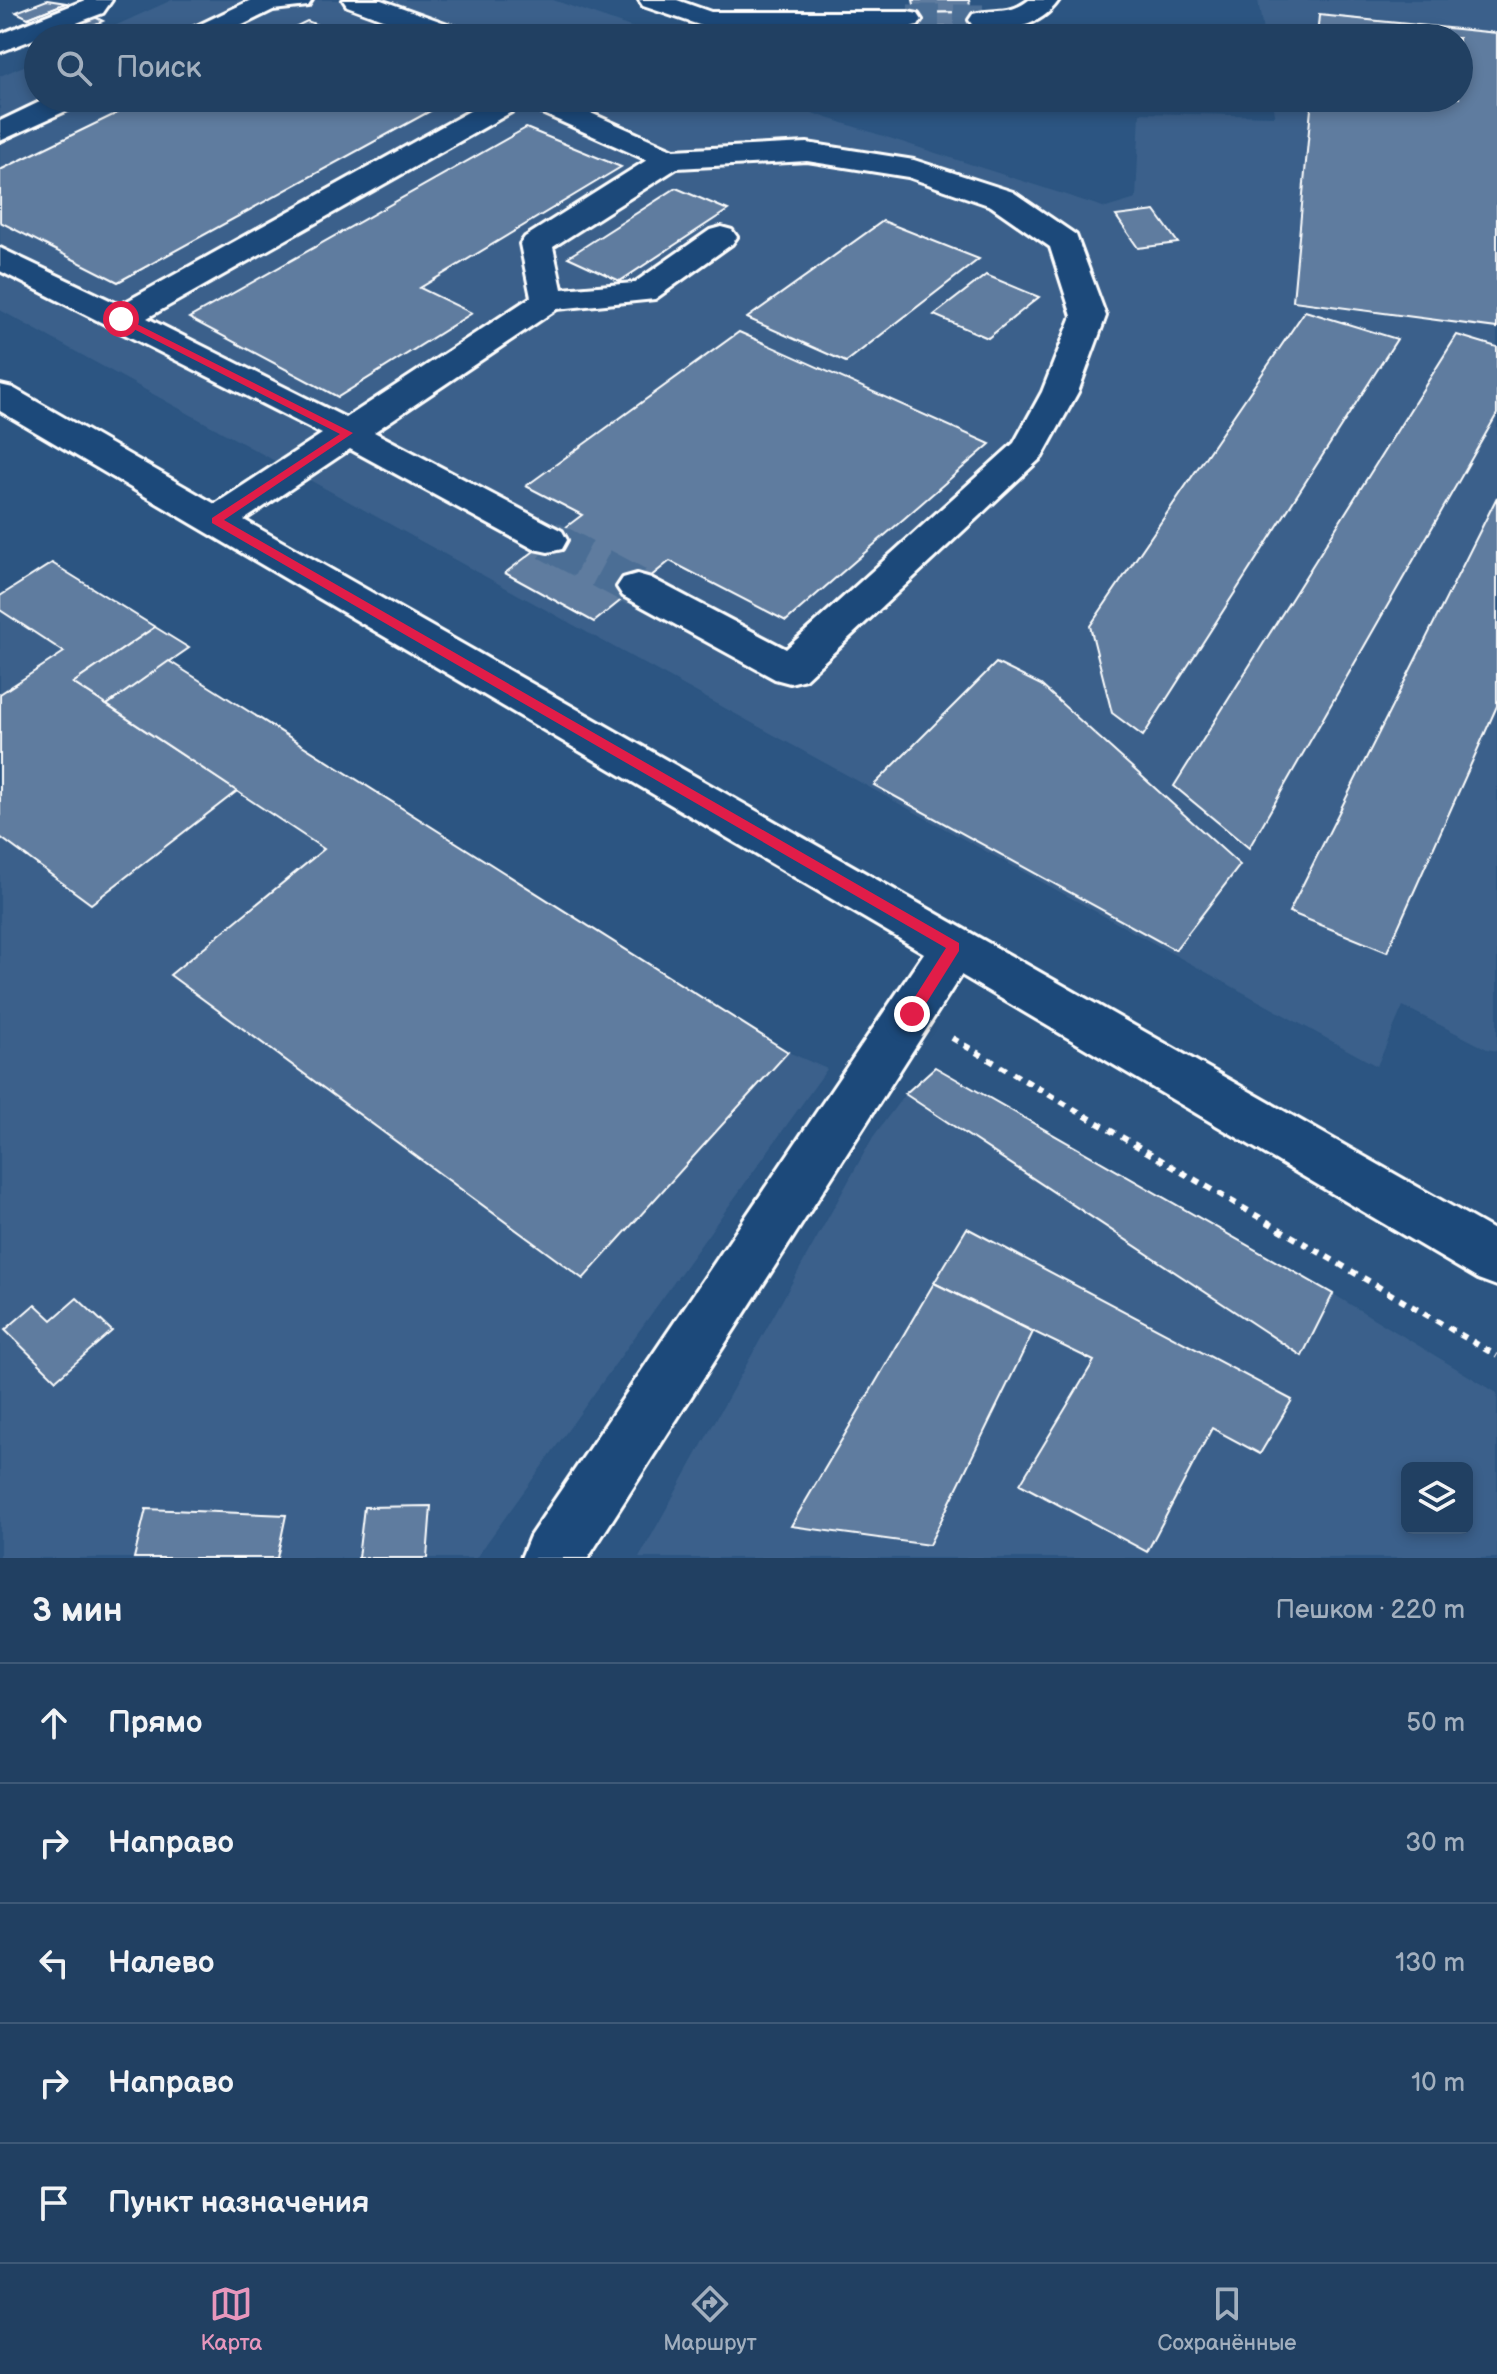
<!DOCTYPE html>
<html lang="ru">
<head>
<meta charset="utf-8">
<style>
  body { margin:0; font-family:"Balsamiq Sans",sans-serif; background:#294768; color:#f1f3f6 }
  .controls { position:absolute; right:24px; bottom:24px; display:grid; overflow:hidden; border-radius:12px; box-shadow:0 4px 12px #0003 }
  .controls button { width:72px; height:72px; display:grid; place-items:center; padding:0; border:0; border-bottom:2px solid #3e5977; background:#214062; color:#f1f3f6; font:40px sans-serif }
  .stop { position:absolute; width:24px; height:24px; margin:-18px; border:6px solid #e11d48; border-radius:50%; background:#fff }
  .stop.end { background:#e11d48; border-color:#fff; box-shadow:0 2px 8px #0008 }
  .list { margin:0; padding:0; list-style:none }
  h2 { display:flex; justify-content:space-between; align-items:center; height:104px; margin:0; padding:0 32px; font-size:34px }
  h2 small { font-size:26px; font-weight:400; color:#a2afbe }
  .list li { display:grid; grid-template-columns:52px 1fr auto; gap:24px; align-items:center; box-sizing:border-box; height:120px; padding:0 32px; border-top:2px solid #3e5977 }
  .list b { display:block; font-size:30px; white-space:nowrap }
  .list em { font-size:26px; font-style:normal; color:#a2afbe }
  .icon { flex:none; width:44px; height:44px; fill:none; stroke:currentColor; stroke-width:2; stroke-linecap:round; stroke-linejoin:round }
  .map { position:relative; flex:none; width:1497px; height:1558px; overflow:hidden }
  .search { position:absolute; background:#214062; box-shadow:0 4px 12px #0003; left:24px; right:24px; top:24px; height:88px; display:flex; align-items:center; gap:20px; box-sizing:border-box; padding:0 28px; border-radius:44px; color:#a2afbe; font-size:30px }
  .sheet { height:704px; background:#214062 }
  nav { display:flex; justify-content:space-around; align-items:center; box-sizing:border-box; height:112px; border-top:2px solid #3e5977; background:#214062; font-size:22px; color:#a2afbe }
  nav a { display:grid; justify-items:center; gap:4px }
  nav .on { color:#e797bd }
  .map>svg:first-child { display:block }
  .built { fill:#3b618b; fill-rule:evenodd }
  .building { fill:#5e7c9f; stroke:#fff; stroke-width:2 }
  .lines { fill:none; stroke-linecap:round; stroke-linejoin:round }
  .minor-tunnel-far1 { stroke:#4c6e95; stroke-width:31; stroke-dasharray:31 15; stroke-linecap:butt }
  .minor-tunnel { stroke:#4c6e95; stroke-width:40; stroke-dasharray:40 20; stroke-linecap:butt }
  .minor-casing { stroke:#fff; stroke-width:6 }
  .path { stroke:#fff; stroke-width:6; stroke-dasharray:7 7; stroke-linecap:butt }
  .minor { fill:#1f4a7a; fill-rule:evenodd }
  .route { fill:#e11d48 }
</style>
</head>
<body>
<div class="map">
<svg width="1497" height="1558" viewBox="0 0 1497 1558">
  <rect width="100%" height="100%" fill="#2c5582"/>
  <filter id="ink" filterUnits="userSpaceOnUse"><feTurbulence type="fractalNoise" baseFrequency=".0125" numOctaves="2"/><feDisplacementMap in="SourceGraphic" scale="16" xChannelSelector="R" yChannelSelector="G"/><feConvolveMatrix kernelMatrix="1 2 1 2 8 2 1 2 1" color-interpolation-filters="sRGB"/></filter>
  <g filter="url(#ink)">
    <!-- built -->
    <g class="built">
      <polygon points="172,0 553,0 662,38 88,38"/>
      <polygon points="1258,0 1497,0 1497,1051 1487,1049 1403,1006 1377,1066 0,310 0,76 38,60 38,98 784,98 778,102 1106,208 1136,199 1140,113 1275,116 1273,98 1459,98 1459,38 1264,38"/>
      <polygon points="52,563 189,648 170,662 788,1052 827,1069 476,1558 0,1558 0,596"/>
      <path d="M935,1067L1333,1294L1497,1393V1558H639L873,1137L905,1094ZM1407,1468H1467V1528H1407Z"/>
    </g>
    <!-- building -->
    <g class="building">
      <polygon points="47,0 66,3 28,18 16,12"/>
      <polygon points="913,0 969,0 971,12 916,13"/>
      <polygon points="66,3 103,21 64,37 28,18"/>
      <polygon points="981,12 984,27 909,28 906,13"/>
      <polygon points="1319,15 1497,33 1497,328 1293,301 1312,98 1459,98 1459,38 1317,38"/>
      <polygon points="307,21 350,38 272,38"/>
      <polygon points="148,98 454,98 118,282 0,222 0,170"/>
      <polygon points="526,128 621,167 420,288 472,313 338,397 189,318"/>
      <polygon points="676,188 728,210 620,281 568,257"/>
      <polygon points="1155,211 1178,243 1138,248 1116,216"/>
      <polygon points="883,221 979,259 846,362 747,318"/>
      <polygon points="986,275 1039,297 988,338 934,315"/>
      <polygon points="1305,311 1397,339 1143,736 1112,713 1090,626"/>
      <polygon points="739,332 990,444 786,621 670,561 594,622 505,573 582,515 526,486"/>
      <polygon points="1457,335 1497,347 1497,414 1249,848 1174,786"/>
      <polygon points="1497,497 1497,706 1387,952 1289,912"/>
      <polygon points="52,563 155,627 73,683 237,791 91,904 0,837 0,694 64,652 0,610 0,596"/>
      <polygon points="155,627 189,648 107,705 73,683"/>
      <polygon points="169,661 788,1052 583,1279 170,975 324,849 107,705"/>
      <polygon points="996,663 1041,685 1240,865 1175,950 874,785"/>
      <polygon points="935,1067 1333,1294 1302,1356 905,1094"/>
      <polygon points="967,1228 1292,1400 1260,1454 1212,1428 1147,1552 1020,1484 1094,1361 934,1283"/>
      <polygon points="934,1283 1033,1332 929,1545 791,1526"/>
      <polygon points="77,1298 112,1331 56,1380 5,1330 35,1304 52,1320"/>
      <polygon points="431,1506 427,1558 358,1558 364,1507"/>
      <polygon points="146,1509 286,1515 277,1558 134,1558"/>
    </g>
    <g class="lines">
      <!-- minor-tunnel-far1 -->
      <polyline class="minor-tunnel-far1" points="908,20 983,20"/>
      <!-- minor-tunnel -->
      <polyline class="minor-tunnel" points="548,540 637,587"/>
      <!-- minor casing -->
      <g class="minor-casing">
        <g id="minor">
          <polygon points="85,0 112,0 103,13 0,52 0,34"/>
          <polygon points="251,0 312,0 308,6 273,10 216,38 180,38 184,32"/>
          <polygon points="343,0 381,0 470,32 474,38 434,38 347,6"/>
          <polygon points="639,0 677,0 711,12 908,12 918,14 922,20 918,26 908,28 708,28 643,6"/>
          <path d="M1029,0H1059C1040,28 1005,34 973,26L969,20L973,14C997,8 1008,16 1029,0Z"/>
          <polygon points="48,98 85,98 81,104 0,141 0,121"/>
          <path d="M493,98H557L674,150L807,143L914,160L1013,192L1076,235L1106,316L1078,392L1042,457L805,679L790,683L775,679L623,596L617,587L623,578L637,574L651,578L786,649L1014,443L1042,392L1072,316L1050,247L991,206L908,177L807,161L677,168L553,247L562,289L634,283L710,230L721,227L732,230L737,237L732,244L655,299L557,309L374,432L562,531L567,540L562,549L548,552L534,549L350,449L244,520L1497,1232V1286L1478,1279L961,975L588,1558H521L530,1536L924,953L0,411V385L13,388L215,504L322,434L0,271V248L120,305ZM524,105L647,160L525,237L520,244L531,297L346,418L147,318Z"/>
        </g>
      </g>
      <!-- path -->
      <polyline class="path" points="952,1038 1497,1356"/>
      <!-- minor -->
      <use href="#minor" class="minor"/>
    </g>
  </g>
  <!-- route -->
  <polygon class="route" points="121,316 353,433 224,520 959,943 959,951 917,1018 906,1018 904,1014 946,948 212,523 212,518 340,434 118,321 116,319"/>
</svg>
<div class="controls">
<button><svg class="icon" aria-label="layers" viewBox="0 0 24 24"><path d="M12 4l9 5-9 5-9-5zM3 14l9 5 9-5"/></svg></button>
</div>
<div class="stop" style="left:121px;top:319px"></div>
<div class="stop end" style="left:912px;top:1014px"></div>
<div class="search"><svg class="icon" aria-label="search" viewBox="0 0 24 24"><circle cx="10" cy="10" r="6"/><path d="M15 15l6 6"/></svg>Поиск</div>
</div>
<section class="sheet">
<h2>3 мин<small>Пешком · 220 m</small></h2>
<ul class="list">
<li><svg class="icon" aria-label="ahead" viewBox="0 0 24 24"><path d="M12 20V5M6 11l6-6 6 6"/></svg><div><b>Прямо</b></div><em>50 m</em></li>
<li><svg class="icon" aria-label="right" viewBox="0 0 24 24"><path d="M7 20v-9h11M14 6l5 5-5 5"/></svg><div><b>Направо</b></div><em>30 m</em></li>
<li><svg class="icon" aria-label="left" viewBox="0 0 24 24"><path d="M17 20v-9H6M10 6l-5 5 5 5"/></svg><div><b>Налево</b></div><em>130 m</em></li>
<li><svg class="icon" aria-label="right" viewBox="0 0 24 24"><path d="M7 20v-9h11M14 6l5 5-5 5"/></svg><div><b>Направо</b></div><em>10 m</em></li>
<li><svg class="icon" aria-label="arrive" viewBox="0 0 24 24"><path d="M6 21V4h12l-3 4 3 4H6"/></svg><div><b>Пункт назначения</b></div></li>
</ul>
</section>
<nav>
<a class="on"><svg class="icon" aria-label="map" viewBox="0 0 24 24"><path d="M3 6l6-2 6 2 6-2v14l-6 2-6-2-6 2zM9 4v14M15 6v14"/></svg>Карта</a>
<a><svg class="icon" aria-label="directions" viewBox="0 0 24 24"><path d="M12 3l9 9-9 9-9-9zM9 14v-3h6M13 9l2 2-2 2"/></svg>Маршрут</a>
<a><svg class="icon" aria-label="saved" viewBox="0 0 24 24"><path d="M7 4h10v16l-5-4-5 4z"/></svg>Сохранённые</a>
</nav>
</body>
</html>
